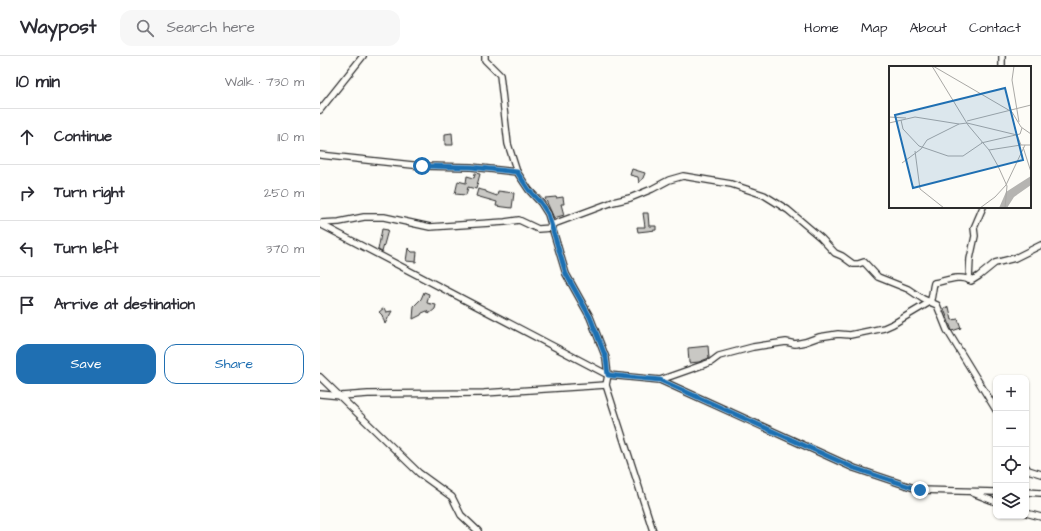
<!DOCTYPE html>
<html lang="en">
<head>
<meta charset="utf-8">
<style>
  body { margin:0; font-family:"Architects Daughter",sans-serif; background:#f7f7f7; color:#2b2b33 }
  .controls { position:absolute; right:12px; bottom:12px; display:grid; overflow:hidden; border-radius:8px; box-shadow:0 1px 3px #0004 }
  .controls button { width:36px; height:36px; display:grid; place-items:center; padding:0; border:0; border-bottom:1px solid #e1e1e2; background:#fff; color:#2b2b33; font:20px sans-serif }
  .stop { position:absolute; width:12px; height:12px; margin:-9px; border:3px solid #1f6fb2; border-radius:50%; background:#fff }
  .stop.end { background:#1f6fb2; border-color:#fff; box-shadow:0 1px 4px #0008 }
  .list { margin:0; padding:0; list-style:none }
  h2 { display:flex; justify-content:space-between; align-items:center; height:52px; margin:0; padding:0 16px; font-size:17px }
  h2 small { font-size:13px; font-weight:400; color:#7c7c81 }
  .list li { display:grid; grid-template-columns:26px 1fr auto; gap:12px; align-items:center; box-sizing:border-box; height:56px; padding:0 16px; border-top:1px solid #e1e1e2 }
  .list b { display:block; font-size:15px; white-space:nowrap }
  .list em { font-size:13px; font-style:normal; color:#7c7c81 }
  .actions { display:flex; gap:8px; padding:12px 16px }
  .actions a { flex:1; padding:9px 0; border:1px solid #1f6fb2; border-radius:12px; text-align:center; font-size:14px; color:#1f6fb2 }
  .actions .main { background:#1f6fb2; color:#fff }
  .icon { flex:none; width:22px; height:22px; fill:none; stroke:currentColor; stroke-width:2; stroke-linecap:round; stroke-linejoin:round }
  .map { position:relative; flex:none; width:721px; height:475px; overflow:hidden }
  header { display:flex; align-items:center; gap:24px; box-sizing:border-box; height:56px; padding:0 20px; background:#fff; border-bottom:1px solid #e1e1e2 }
  header strong { font-size:19px }
  nav { display:flex; gap:22px; margin-inline-start:auto; font-size:14px }
  .search { width:280px; height:36px; background:#f7f7f7; display:flex; align-items:center; gap:10px; box-sizing:border-box; padding:0 14px; border-radius:12px; color:#7c7c81; font-size:15px }
  main { display:flex }
  aside { flex:1; background:#fff }
  .map>svg:first-child { display:block }
  .building { fill:#c9c8c4; stroke:#2b2b2b }
  .lines { fill:none; stroke-linecap:round; stroke-linejoin:round }
  .minor-casing { stroke:#2b2b2b; stroke-width:8 }
  .minor { stroke:#fdfcf7; stroke-width:5.5 }
  .route { stroke:#1f6fb2; stroke-width:5 }
  .inset-road { fill:none; stroke:#a9a8a5; stroke-width:1 }
  .view { fill:#1f6fb2; fill-opacity:0.15; stroke:#1f6fb2; stroke-width:2 }
  .inset-edge { fill:none; stroke:#2b2b2b; stroke-width:2 }
</style>
</head>
<body>
<header>
<strong>Waypost</strong>
<div class="search"><svg class="icon" aria-label="search" viewBox="0 0 24 24"><circle cx="10" cy="10" r="6"/><path d="M15 15l6 6"/></svg>Search here</div>
<nav><a>Home</a><a>Map</a><a>About</a><a>Contact</a></nav>
</header>
<main>
<aside>
<h2>10 min<small>Walk · 730 m</small></h2>
<ul class="list">
<li><svg class="icon" aria-label="ahead" viewBox="0 0 24 24"><path d="M12 20V5M6 11l6-6 6 6"/></svg><div><b>Continue</b></div><em>110 m</em></li>
<li><svg class="icon" aria-label="right" viewBox="0 0 24 24"><path d="M7 20v-9h11M14 6l5 5-5 5"/></svg><div><b>Turn right</b></div><em>250 m</em></li>
<li><svg class="icon" aria-label="left" viewBox="0 0 24 24"><path d="M17 20v-9H6M10 6l-5 5 5 5"/></svg><div><b>Turn left</b></div><em>370 m</em></li>
<li><svg class="icon" aria-label="arrive" viewBox="0 0 24 24"><path d="M6 21V4h12l-3 4 3 4H6"/></svg><div><b>Arrive at destination</b></div></li>
</ul>
<div class="actions"><a class="main">Save</a><a>Share</a></div>
</aside>
<div class="map">
<svg width="721" height="475" viewBox="0 0 721 475">
  <rect width="100%" height="100%" fill="#fdfcf7"/>
  <filter id="ink" filterUnits="userSpaceOnUse"><feTurbulence type="fractalNoise" baseFrequency=".025" numOctaves="2"/><feDisplacementMap in="SourceGraphic" scale="8" xChannelSelector="R" yChannelSelector="G"/><feConvolveMatrix kernelMatrix="1 2 1 2 8 2 1 2 1" color-interpolation-filters="sRGB"/></filter>
  <g filter="url(#ink)">
    <!-- building -->
    <g class="building">
      <polygon points="132,77 133,89 125,89 125,78"/>
      <polygon points="312,113 325,117 323,122 319,127 318,121 310,119"/>
      <polygon points="155,117 160,118 156,133 148,131 146,139 135,138 138,125 146,127 147,120 154,122"/>
      <polygon points="158,133 166,135 166,136 177,140 178,135 194,137 192,152 176,150 177,146 156,140"/>
      <polygon points="236,141 236,142 243,141 244,148 241,148 244,159 234,162 225,142"/>
      <polygon points="323,157 328,157 329,170 336,170 336,174 318,176 317,171 325,171"/>
      <polygon points="62,173 68,174 62,196 58,194"/>
      <polygon points="88,192 92,196 97,196 96,206 86,205"/>
      <polygon points="104,236 109,238 107,247 116,249 115,253 109,258 107,255 102,257 101,259 93,263 94,250 101,243"/>
      <polygon points="629,251 632,264 638,263 641,272 632,275 631,272 624,253"/>
      <polygon points="64,252 66,256 72,255 65,268 62,259 59,256"/>
      <polygon points="388,290 389,302 379,306 369,307 368,292"/>
    </g>
    <g class="lines">
      <!-- minor casing -->
      <g class="minor-casing">
        <g id="minor">
          <polyline points="165,0 165,4 180,19 188,88 197,116 209,134 221,147 228,158 246,218 270,261 286,302 288,319 286,329 333,475"/>
          <polyline points="682,0 682,11"/>
          <polyline points="0,54 43,0"/>
          <polyline points="0,99 102,110 151,111 197,116"/>
          <polyline points="0,167 19,166 44,161 64,161 110,171 185,166 199,164 218,173 232,172"/>
          <polyline points="0,168 288,319 340,324 534,412 600,434 676,436"/>
          <polyline points="231,169 293,146 310,142 332,133 349,124 363,120 411,128 444,139 468,154 501,182 515,197 522,200 533,208 538,208 544,206 558,221 588,233 603,243 617,249 627,274 676,354"/>
          <polyline points="649,224 650,203 655,180 654,172 663,151"/>
          <polyline points="0,321 99,417 132,441 141,459 158,475"/>
          <path d="M340,324L391,306L399,300L433,291L466,286L475,288L485,286L499,281L518,278L530,279L564,272L573,268L610,246C613,239 612,234 614,227C625,225 641,218 651,225L659,220L675,207L695,202L721,189"/>
          <polyline points="0,338 21,340 48,338 164,337 286,329"/>
          <polyline points="706,411 708,414 721,418"/>
          <polyline points="706,436 721,437"/>
          <polyline points="653,437 676,446"/>
          <polyline points="706,457 721,461"/>
        </g>
      </g>
      <!-- minor -->
      <use href="#minor" class="minor"/>
    </g>
  </g>
  <g class="lines" filter="url(#ink)">
    <!-- route -->
    <polyline class="route" points="102,110 151,111 197,116 209,134 221,147 228,158 246,218 270,261 286,302 288,319 340,324 534,412 600,434"/>
  </g>
  <!-- overview -->
  <g transform="translate(569 10)">
    <rect width="142" height="142" fill="#fdfcf7"/>
    <path d="M142,110V119L125,131L118,142H110L117,126Z" fill="#b5b4b1"/>
    <path class="inset-road" d="M43,0L79,59L100,84L109,100L118,120L116,142M44,0L123,46L132,61L142,68M125,0L123,14L130,56M0,51L17,52M12,54L14,63L30,80L59,90H74L93,77M78,55L142,39M0,57L26,51L70,58L78,57L128,69L132,79H142M92,77L131,68L133,62M134,81L142,106M100,84L132,79M26,85L31,123L55,142M13,97L32,83L38,74L70,58M91,142L106,131L117,119L136,79"/>
    <path class="view" d="M116,22L134,94L24,122L6,49Z"/>
    <rect width="142" height="142" class="inset-edge"/>
  </g>
</svg>
<div class="controls">
<button>+</button>
<button>−</button>
<button><svg class="icon" aria-label="locate" viewBox="0 0 24 24"><circle cx="12" cy="12" r="6"/><path d="M12 2v4M12 18v4M2 12h4M18 12h4"/></svg></button>
<button><svg class="icon" aria-label="layers" viewBox="0 0 24 24"><path d="M12 4l9 5-9 5-9-5zM3 14l9 5 9-5"/></svg></button>
</div>
<div class="stop" style="left:102px;top:110px"></div>
<div class="stop end" style="left:600px;top:434px"></div>
</div>
</main>
</body>
</html>
